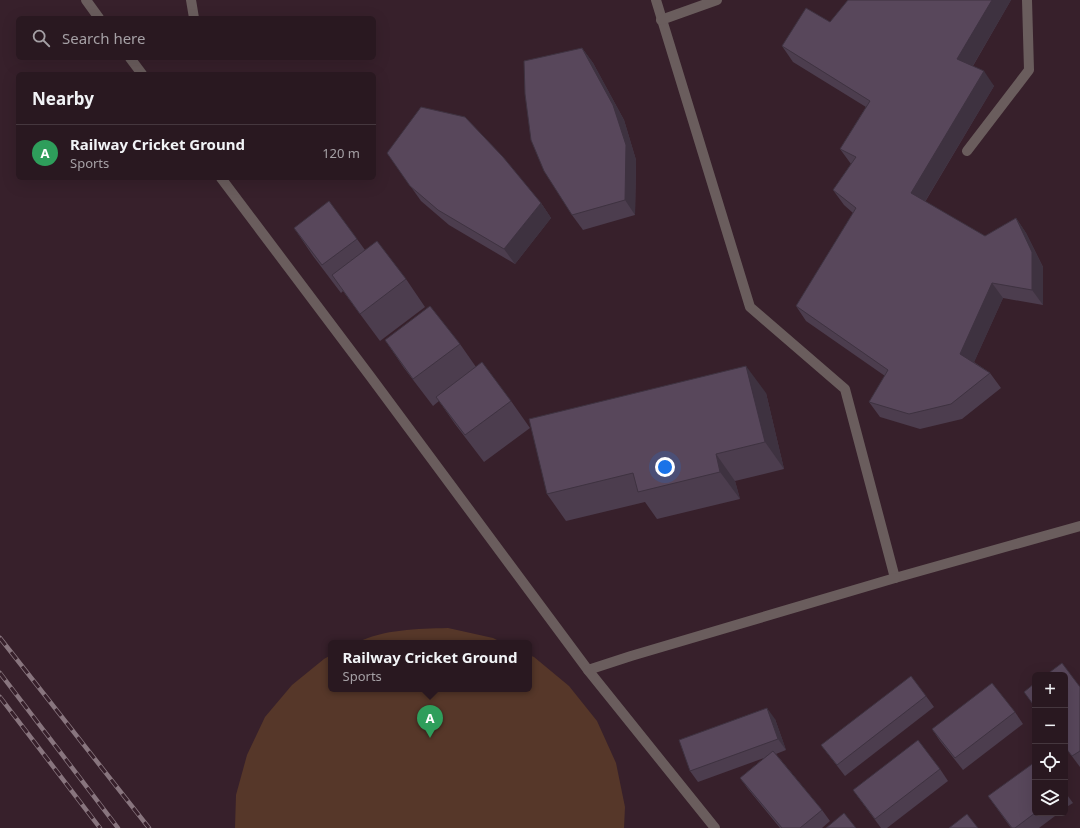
<!DOCTYPE html>
<html lang="en">
<head>
<meta charset="utf-8">
<style>
  body { margin:0; font-family:"Noto Sans",sans-serif; background:#35252d; color:#f1f3f6 }
  .controls { position:absolute; right:12px; bottom:12px; display:grid; overflow:hidden; border-radius:6px; box-shadow:0 4px 16px #0002 }
  .controls button { width:36px; height:36px; display:grid; place-items:center; padding:0; border:0; border-bottom:1px solid #45373e; background:#291820; color:#f1f3f6; font:20px sans-serif }
  .you { position:absolute; left:665px; top:467px; width:14px; height:14px; margin:-10px; border:3px solid #fff; border-radius:50%; background:#1a73e8; box-shadow:0 0 0 6px #1a73e833 }
  .badge { display:grid; place-items:center; width:26px; height:26px; border-radius:50%; background:#0b8043; color:#fff; font-size:13px; font-weight:700 }
  .pin { position:absolute; translate:-50% -33px; filter:drop-shadow(0 1px 2px #0008) }
  .pin::after { content:''; position:absolute; top:21px; width:14px; height:12px; background:inherit; clip-path:polygon(0 0,100% 0,50% 100%) }
  .popup { position:absolute; left:328px; top:640px; width:204px; height:52px; box-sizing:border-box; display:grid; place-content:center; border-radius:6px; background:#291820; filter:drop-shadow(0 1px 3px #0005); font-size:13px; white-space:nowrap; color:#a5a0a5 }
  .popup b { font-size:15px; color:#f1f3f6 }
  .popup::after { content:''; position:absolute; left:50%; top:100%; margin-left:-8px; border:8px solid transparent; border-top-color:#291820 }
  .list { margin:0; padding:0; list-style:none }
  h2 { display:flex; justify-content:space-between; align-items:center; height:52px; margin:0; padding:0 16px; font-size:17px }
  h2 small { font-size:13px; font-weight:400; color:#a5a0a5 }
  .list li { display:grid; grid-template-columns:26px 1fr auto; gap:12px; align-items:center; box-sizing:border-box; height:56px; padding:0 16px; border-top:1px solid #45373e }
  .list b { display:block; font-size:15px; white-space:nowrap }
  .list p { margin:0; font-size:13px; white-space:nowrap; color:#a5a0a5 }
  .list em { font-size:13px; font-style:normal; color:#a5a0a5 }
  .icon { flex:none; width:22px; height:22px; fill:none; stroke:currentColor; stroke-width:2; stroke-linecap:round; stroke-linejoin:round }
  .map { position:relative; flex:none; width:1080px; height:828px; overflow:hidden }
  .search { position:absolute; background:#291820; box-shadow:0 4px 16px #0002; left:16px; top:16px; width:360px; height:44px; display:flex; align-items:center; gap:10px; box-sizing:border-box; padding:0 14px; border-radius:6px; color:#a5a0a5; font-size:15px }
  .panel { position:absolute; background:#291820; box-shadow:0 4px 16px #0002; left:16px; top:72px; width:360px; height:108px; border-radius:6px }
  .map>svg:first-child { display:block }
  .green { fill:#563729 }
  .lines { fill:none; stroke-linecap:round; stroke-linejoin:round }
  .street { stroke:#6a5d5d; stroke-width:10 }
  .rail-casing { stroke:#88757e; stroke-width:4.5 }
  .rail { stroke:#37202b; stroke-width:3; stroke-dasharray:9; stroke-linecap:butt }
  .wall { fill:#4c3d4e }
  .shaded-wall { fill:#3e3240 }
  .building { fill:#58475b; stroke:#3e3240 }
</style>
</head>
<body>
<div class="map">
<svg width="1080" height="828" viewBox="0 0 1080 828">
  <rect width="100%" height="100%" fill="#37202b"/>
  <!-- green -->
  <g class="green">
    <path d="M448,628L493,638L503,643H356C384,629 417,629 448,628Z"/>
    <polygon points="331,655 331,689 529,689 529,655 534,657 569,686 597,721 616,763 625,807 624,828 235,828 236,795 247,755 265,717 292,685 324,659"/>
  </g>
  <g class="lines">
    <!-- street -->
    <g class="street">
      <polyline points="86,0 99,18"/>
      <polyline points="191,0 194,18"/>
      <polyline points="656,0 750,307 845,389 895,578 1080,526"/>
      <polyline points="661,20 717,0"/>
      <polyline points="130,58 142,74"/>
      <polyline points="967,151 1029,70 1027,0"/>
      <polyline points="221,178 370,376 588,670 631,656 895,578"/>
      <polyline points="588,670 715,828"/>
    </g>
    <!-- rail casing -->
    <g class="rail-casing">
      <g id="rail">
        <polyline points="0,638 149,828"/>
        <polyline points="0,673 118,828"/>
        <polyline points="0,697 100,828"/>
      </g>
    </g>
    <!-- rail -->
    <use href="#rail" class="rail"/>
  </g>
  <!-- wall -->
  <g class="wall">
    <polygon points="848,0 1011,0 973,66 994,86 925,202 985,236 1016,218 1026,233 1043,267 1043,305 1003,298 974,362 990,373 1001,388 962,419 920,429 880,417 869,402 885,376 806,321 796,306 853,213 844,205 833,190 851,164 840,149 866,107 793,62 782,46 830,22"/>
    <polygon points="582,48 593,63 624,120 636,160 635,215 583,230 572,215"/>
    <polygon points="387,153 541,203 551,218 515,264 449,225 421,201"/>
    <polygon points="294,228 357,239 365,250 406,279 425,307 380,341 343,291 341,293 313,256"/>
    <polygon points="385,340 460,344 476,367 511,401 530,428 484,462 455,424 439,401 433,406 404,368"/>
    <polygon points="766,393 784,469 735,481 740,499 657,519 645,502 566,521 547,494"/>
    <polygon points="1065,675 1080,687 1080,767 1065,747"/>
    <polygon points="926,696 934,707 845,776 821,745"/>
    <polygon points="1015,712 1023,724 963,770 940,741 932,729"/>
    <polygon points="775,719 786,750 776,754 822,810 830,821 822,828 780,828 748,789 740,778 764,758 698,782 690,771"/>
    <polygon points="940,769 948,781 887,828 881,828 853,790"/>
    <polygon points="1065,792 1073,803 1065,808"/>
    <polygon points="988,796 1035,813 1059,813 1039,828 1011,828"/>
  </g>
  <!-- shaded-wall -->
  <g class="shaded-wall">
    <polygon points="992,0 1011,0 968,74 957,59"/>
    <polygon points="582,48 593,63 624,120 636,160 635,215 625,200"/>
    <polygon points="984,71 994,86 921,208 911,193"/>
    <polygon points="541,203 551,218 515,264 504,249"/>
    <polygon points="1016,218 1026,233 1043,267 1043,305 1032,290"/>
    <polygon points="992,283 1003,298 971,369 960,354"/>
    <polygon points="746,366 766,393 784,469 765,442"/>
    <polygon points="716,454 735,481 740,499 720,472"/>
    <polygon points="767,708 775,719 786,750 778,739"/>
  </g>
  <!-- building -->
  <g class="building">
    <polygon points="848,0 992,0 957,59 984,71 911,193 985,236 1016,218 1032,252 1032,290 992,283 960,354 990,373 951,404 909,414 869,402 888,370 796,306 856,208 833,190 856,157 840,149 870,101 782,46 806,8 830,22"/>
    <polygon points="582,48 613,105 626,145 625,200 572,215 544,171 531,140 525,94 524,61"/>
    <polygon points="421,107 465,117 503,157 541,203 504,249 438,210 410,186 387,153"/>
    <polygon points="329,201 357,239 322,265 294,228"/>
    <polygon points="377,241 406,279 360,314 332,275"/>
    <polygon points="430,306 460,344 413,379 385,340"/>
    <polygon points="482,362 511,401 465,435 436,397"/>
    <polygon points="746,366 765,442 716,454 720,472 638,492 633,473 547,494 529,419"/>
    <polygon points="1062,663 1080,687 1080,751 1072,756 1065,747 1065,675 1046,675"/>
    <polygon points="911,676 926,696 837,765 821,745"/>
    <polygon points="992,683 1015,712 955,758 932,729"/>
    <polygon points="1035,683 1035,707 1024,692"/>
    <polygon points="767,708 778,739 690,771 679,740"/>
    <polygon points="918,740 940,769 875,819 853,790"/>
    <polygon points="773,751 822,810 800,828 782,828 740,778"/>
    <polygon points="1035,762 1035,813 1015,828 1012,828 988,796"/>
    <polygon points="844,813 856,828 826,828"/>
    <polygon points="967,814 978,828 949,828"/>
  </g>
</svg>
<div class="controls">
<button>+</button>
<button>−</button>
<button><svg class="icon" aria-label="locate" viewBox="0 0 24 24"><circle cx="12" cy="12" r="6"/><path d="M12 2v4M12 18v4M2 12h4M18 12h4"/></svg></button>
<button><svg class="icon" aria-label="layers" viewBox="0 0 24 24"><path d="M12 4l9 5-9 5-9-5zM3 14l9 5 9-5"/></svg></button>
</div>
<div class="you"></div>
<div class="pin badge" style="left:430px;top:738px;background:#2e9e5b">A</div>
<div class="popup"><b>Railway Cricket Ground</b>Sports</div>
<div class="search"><svg class="icon" aria-label="search" viewBox="0 0 24 24"><circle cx="10" cy="10" r="6"/><path d="M15 15l6 6"/></svg>Search here</div>
<section class="panel">
<h2>Nearby<small></small></h2>
<ul class="list">
<li><span class="badge" style="background:#2e9e5b">A</span><div><b>Railway Cricket Ground</b><p>Sports</p></div><em>120 m</em></li>
</ul>
</section>
</div>
</body>
</html>
